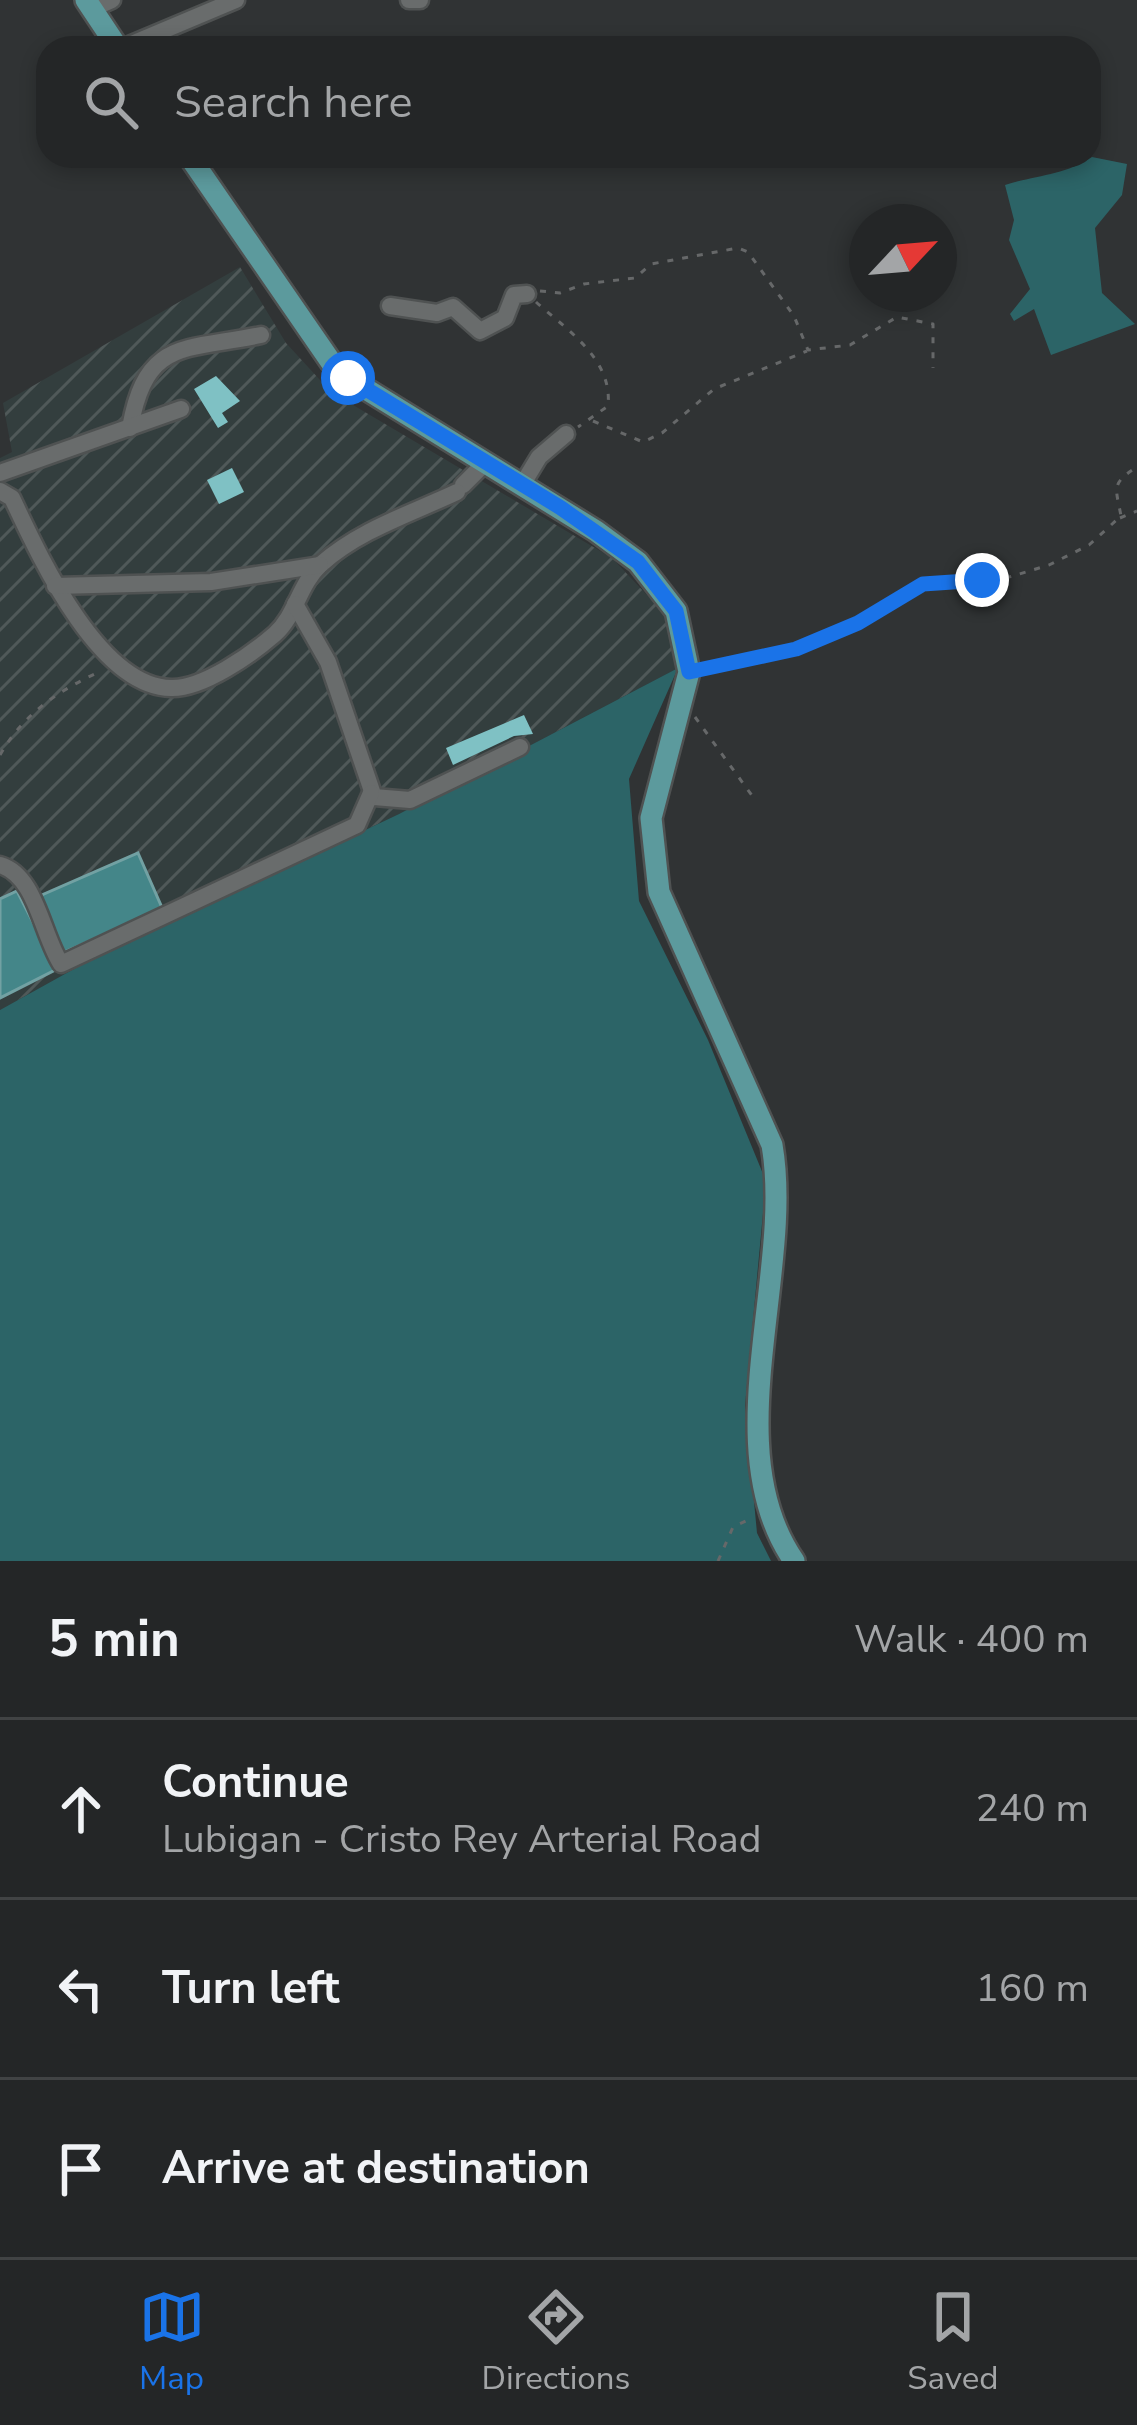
<!DOCTYPE html>
<html lang="en">
<head>
<meta charset="utf-8">
<style>
  body { margin:0; font-family:"Nunito Sans",sans-serif; background:#303233; color:#f1f3f6 }
  .compass { position:absolute; left:849px; top:204px; width:108px; height:108px; border-radius:50%; background:#242627; box-shadow:0 6px 18px #0003; rotate:64deg }
  .stop { position:absolute; width:36px; height:36px; margin:-27px; border:9px solid #1a73e8; border-radius:50%; background:#fff }
  .stop.end { background:#1a73e8; border-color:#fff; box-shadow:0 3px 12px #0008 }
  .list { margin:0; padding:0; list-style:none }
  h2 { display:flex; justify-content:space-between; align-items:center; height:156px; margin:0; padding:0 48px; font-size:51px }
  h2 small { font-size:39px; font-weight:400; color:#a3a5a7 }
  .list li { display:grid; grid-template-columns:78px 1fr auto; gap:36px; align-items:center; box-sizing:border-box; height:180px; padding:0 48px; border-top:3px solid #414344 }
  .list b { display:block; font-size:45px; white-space:nowrap }
  .list p { margin:0; font-size:39px; white-space:nowrap; color:#a3a5a7 }
  .list em { font-size:39px; font-style:normal; color:#a3a5a7 }
  .icon { flex:none; width:66px; height:66px; fill:none; stroke:currentColor; stroke-width:2; stroke-linecap:round; stroke-linejoin:round }
  .map { position:relative; flex:none; width:1137px; height:1561px; overflow:hidden }
  .search { position:absolute; background:#242627; box-shadow:0 6px 18px #0003; left:36px; right:36px; top:36px; height:132px; display:flex; align-items:center; gap:30px; box-sizing:border-box; padding:0 42px; border-radius:36px; color:#a3a5a7; font-size:45px }
  .sheet { height:696px; background:#242627 }
  nav { display:flex; justify-content:space-around; align-items:center; box-sizing:border-box; height:168px; border-top:3px solid #414344; background:#242627; font-size:33px; color:#a3a5a7 }
  nav a { display:grid; justify-items:center; gap:6px }
  nav .on { color:#1a73e8 }
  .map>svg:first-child { display:block }
  .industrial { fill:url(#industrial-furrows) }
  .green { fill:#2c6467 }
  .water { fill:#448689; stroke:#72a1a3; stroke-width:3 }
  .building { fill:#7fc1c4 }
  .lines { fill:none; stroke-linecap:round; stroke-linejoin:round }
  .minor-casing { stroke:#4f5252; stroke-width:21 }
  .major-casing { stroke:#4f5252; stroke-width:26 }
  .path { stroke:#666869; stroke-width:3; stroke-dasharray:6 9; stroke-linecap:butt }
  .minor { stroke:#696c6c; stroke-width:16 }
  .major { stroke:#5c9a9d; stroke-width:21 }
  .route { stroke:#1a73e8; stroke-width:15 }
</style>
</head>
<body>
<div class="map">
<svg width="1137" height="1561" viewBox="0 0 1137 1561">
  <defs>
    <pattern id="industrial-furrows" width="10" height="10" patternUnits="userSpaceOnUse" patternTransform="scale(3)"><rect width="10" height="10" fill="#333e3e"/><path d="M-1 1l2-2M0 10L10 0M9 11l2-2" fill="none" stroke="#505959"/></pattern>
  </defs>
  <rect width="100%" height="100%" fill="#303334"/>
  <!-- industrial -->
  <polygon class="industrial" points="240,267 286,343 331,392 612,558 663,612 678,668 399,814 81,965 0,1010 0,458 12,452 3,403"/>
  <!-- green -->
  <g class="green">
    <path d="M1092,157L1127,164L1122,195L1095,228L1102,293L1135,324L1051,355L1034,309L1014,321L1010,314L1030,289L1009,240L1014,220L1005,185C1037,175 1065,175 1092,157Z"/>
    <polygon points="678,668 629,779 639,901 708,1040 766,1181 745,1406 757,1533 771,1561 0,1561 0,1010 81,965 399,814"/>
  </g>
  <!-- water -->
  <g class="water">
    <polygon points="138,853 163,910 60,954 35,898"/>
    <polygon points="17,891 57,969 0,998 0,899"/>
  </g>
  <!-- building -->
  <g class="building">
    <polygon points="216,376 240,401 222,413 228,422 218,428 194,389"/>
    <polygon points="232,468 244,492 219,504 207,480"/>
    <polygon points="524,715 533,734 514,736 453,765 446,748"/>
  </g>
  <g class="lines">
    <!-- minor casing -->
    <g class="minor-casing">
      <g id="minor">
        <polyline points="409,0 420,0"/>
        <polyline points="92,9 112,0"/>
        <polyline points="122,48 236,0"/>
        <polyline points="390,306 437,313 453,307 480,331 505,318 514,295 527,294"/>
        <path d="M130,428C146,338 184,351 261,335"/>
        <polyline points="0,473 181,409"/>
        <polyline points="463,485 485,463"/>
        <polyline points="522,485 539,457 566,434"/>
        <path d="M0,491L12,498C38,553 98,687 171,688C203,689 252,654 275,634C296,615 299,585 320,565C359,530 410,514 457,492"/>
        <polyline points="55,586 211,582 320,565"/>
        <polyline points="295,604 328,662 374,797 410,800 520,747"/>
        <path d="M0,865C36,875 42,935 61,964L357,825L371,793"/>
      </g>
    </g>
    <!-- major casing -->
    <g class="major-casing">
      <g id="major">
        <polyline points="86,0 118,48"/>
        <path d="M189,156L331,362L348,378L596,531L638,562L676,611L689,672L651,818L659,892L772,1145C794,1272 715,1447 794,1561"/>
      </g>
    </g>
    <!-- path -->
    <g class="path">
      <polyline points="540,291 560,293 584,284 635,278 651,264 738,248 748,252 794,316 808,350 850,345 897,317 933,324 933,368"/>
      <path d="M536,302C567,330 613,359 608,406L578,427"/>
      <polyline points="593,421 643,442 662,433 714,389 807,351"/>
      <polyline points="1120,518 1137,511"/>
      <path d="M709,669L797,649L858,623L923,584L1006,578L1049,565L1089,545L1121,516C1116,488 1110,484 1137,467"/>
      <polyline points="695,717 753,797"/>
      <path d="M0,755C24,713 58,691 101,671"/>
      <polyline points="718,1561 733,1527 752,1518"/>
    </g>
    <!-- minor -->
    <use href="#minor" class="minor"/>
    <!-- major -->
    <use href="#major" class="major"/>
  </g>
  <g class="lines">
    <!-- route -->
    <polyline class="route" points="348,378 561,508 638,562 676,611 689,672 796,649 858,623 923,584 982,580"/>
  </g>
</svg>
<svg class="compass" viewBox="-18 -18 36 36"><path d="M0-13l5 13h-10z" fill="#e53935"/><path d="M0 13l5-13h-10z" fill="#a3a5a7"/></svg>
<div class="stop" style="left:348px;top:378px"></div>
<div class="stop end" style="left:982px;top:580px"></div>
<div class="search"><svg class="icon" aria-label="search" viewBox="0 0 24 24"><circle cx="10" cy="10" r="6"/><path d="M15 15l6 6"/></svg>Search here</div>
</div>
<section class="sheet">
<h2>5 min<small>Walk · 400 m</small></h2>
<ul class="list">
<li><svg class="icon" aria-label="ahead" viewBox="0 0 24 24"><path d="M12 20V5M6 11l6-6 6 6"/></svg><div><b>Continue</b><p>Lubigan - Cristo Rey Arterial Road</p></div><em>240 m</em></li>
<li><svg class="icon" aria-label="left" viewBox="0 0 24 24"><path d="M17 20v-9H6M10 6l-5 5 5 5"/></svg><div><b>Turn left</b></div><em>160 m</em></li>
<li><svg class="icon" aria-label="arrive" viewBox="0 0 24 24"><path d="M6 21V4h12l-3 4 3 4H6"/></svg><div><b>Arrive at destination</b></div></li>
</ul>
</section>
<nav>
<a class="on"><svg class="icon" aria-label="map" viewBox="0 0 24 24"><path d="M3 6l6-2 6 2 6-2v14l-6 2-6-2-6 2zM9 4v14M15 6v14"/></svg>Map</a>
<a><svg class="icon" aria-label="directions" viewBox="0 0 24 24"><path d="M12 3l9 9-9 9-9-9zM9 14v-3h6M13 9l2 2-2 2"/></svg>Directions</a>
<a><svg class="icon" aria-label="saved" viewBox="0 0 24 24"><path d="M7 4h10v16l-5-4-5 4z"/></svg>Saved</a>
</nav>
</body>
</html>
